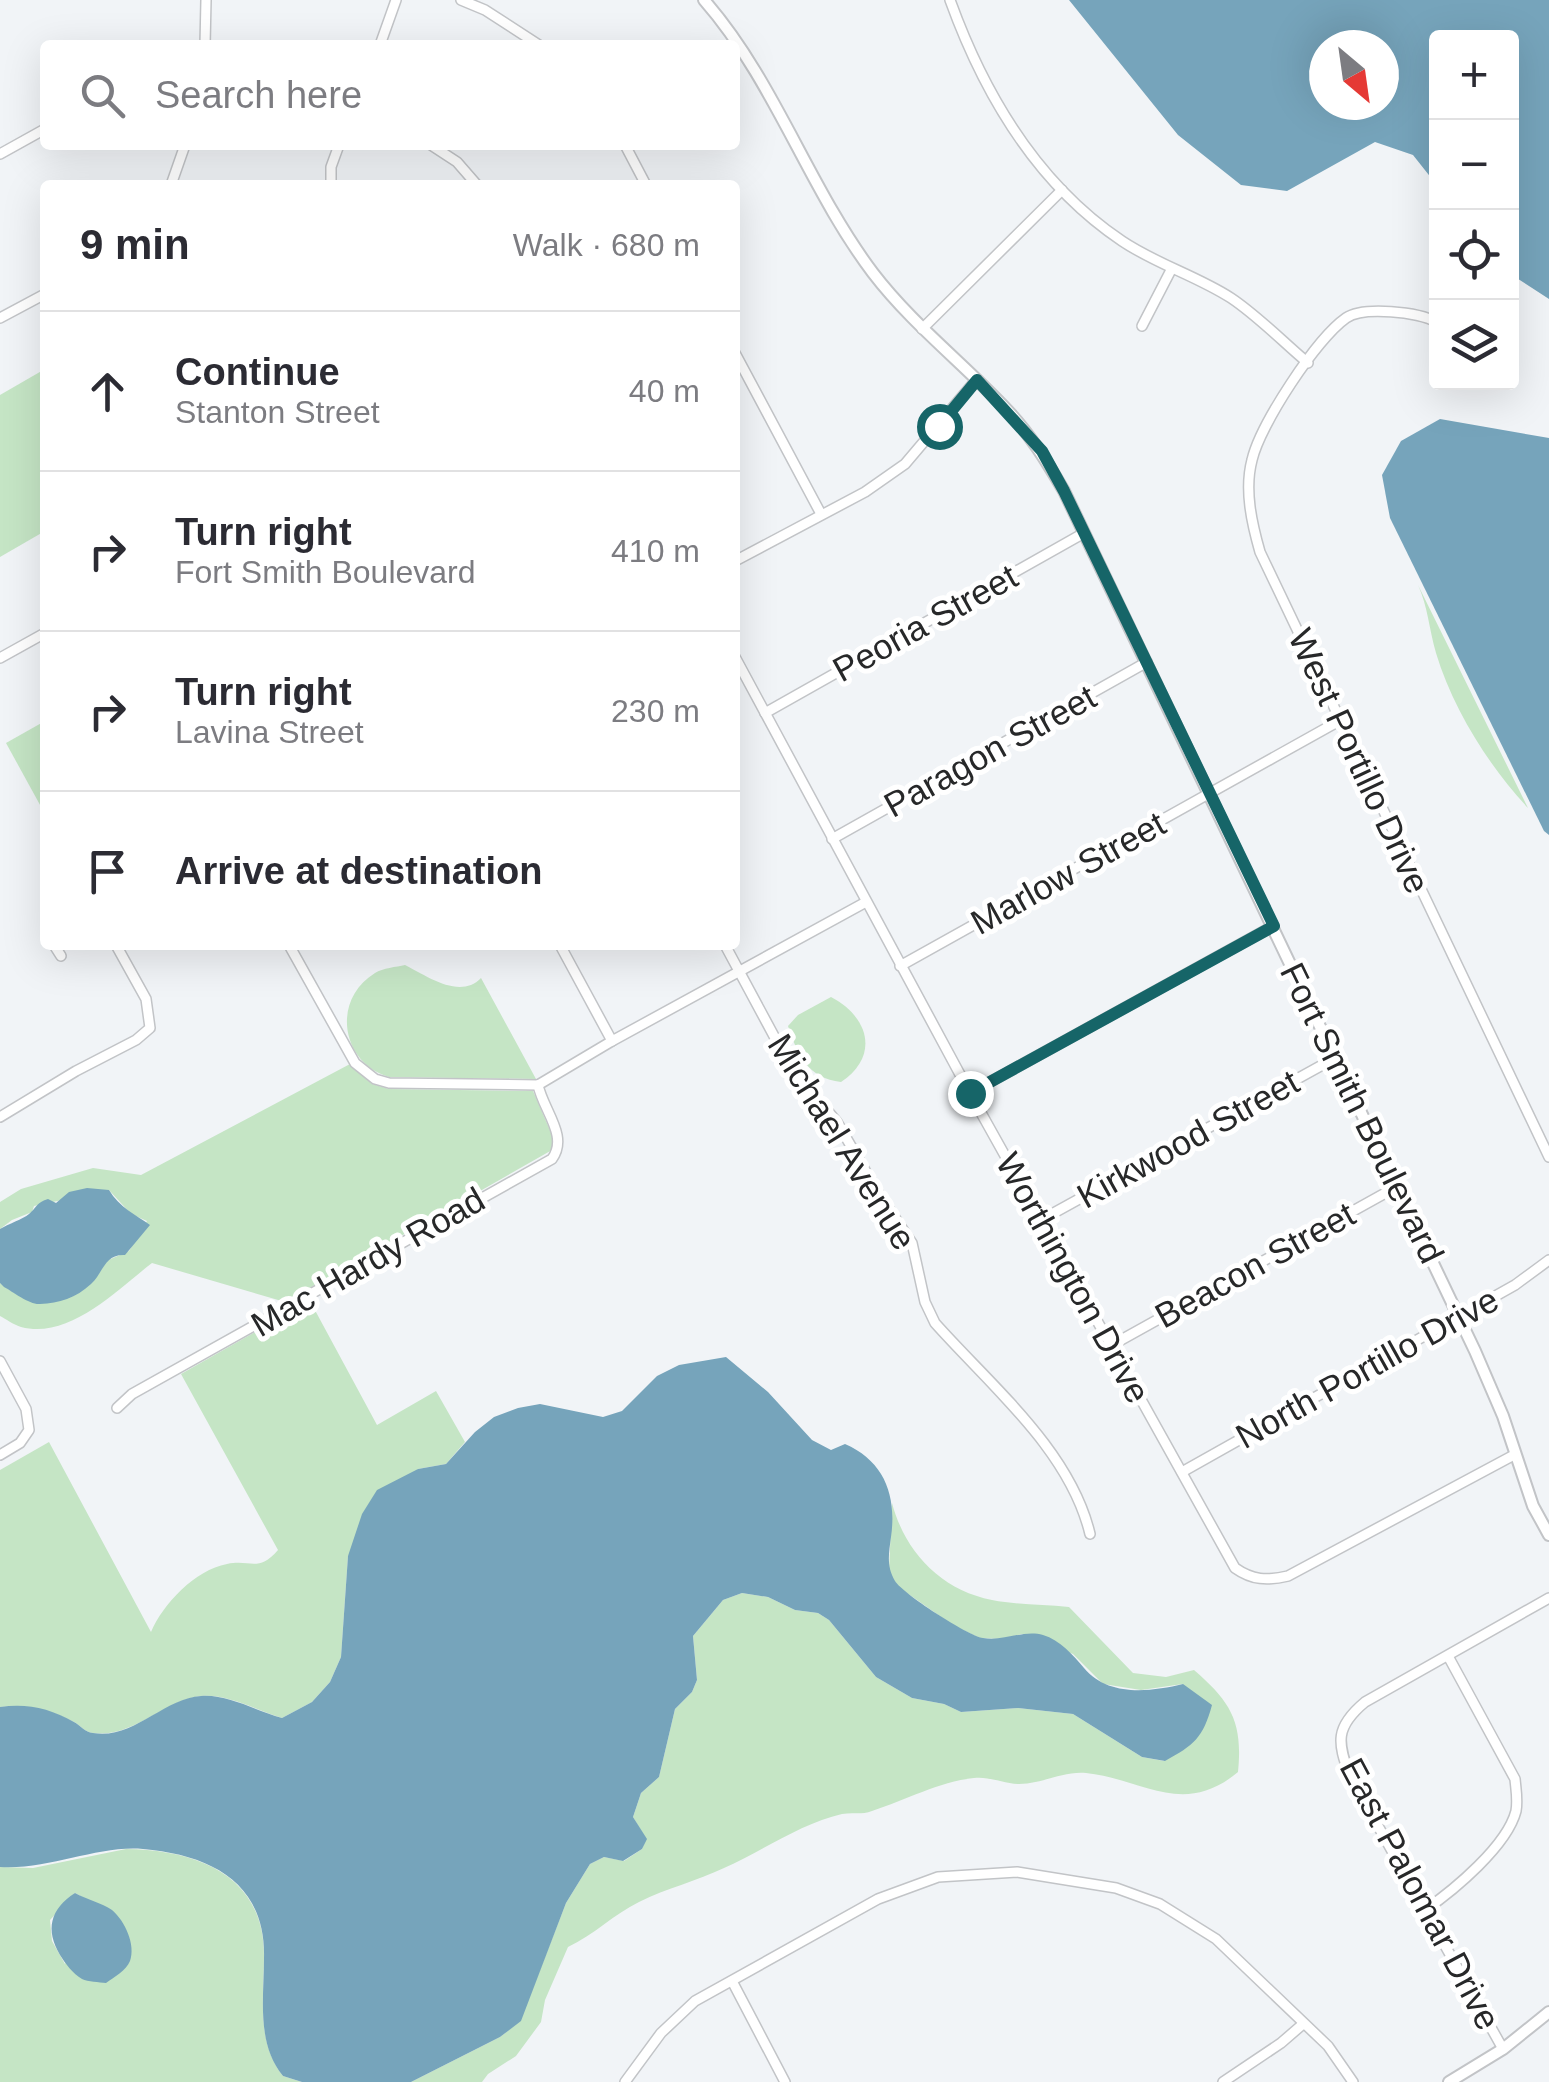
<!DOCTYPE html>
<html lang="en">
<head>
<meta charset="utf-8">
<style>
  body { margin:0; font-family:Arial,sans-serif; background:#f7f7f7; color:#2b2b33 }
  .controls { position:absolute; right:30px; top:30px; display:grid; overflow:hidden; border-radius:10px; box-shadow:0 10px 40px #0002 }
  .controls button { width:90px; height:90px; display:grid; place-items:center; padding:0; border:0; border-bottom:2px solid #e1e1e2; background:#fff; color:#2b2b33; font:50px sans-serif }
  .compass { position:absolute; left:1309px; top:30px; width:90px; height:90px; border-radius:50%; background:#fff; box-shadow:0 10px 40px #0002; rotate:151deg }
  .stop { position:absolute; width:30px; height:30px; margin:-22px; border:8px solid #166568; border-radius:50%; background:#fff }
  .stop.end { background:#166568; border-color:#fff; box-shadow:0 2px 10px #0008 }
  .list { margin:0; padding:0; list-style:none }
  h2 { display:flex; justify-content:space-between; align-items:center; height:130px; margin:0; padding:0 40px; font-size:42px }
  h2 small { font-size:32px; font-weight:400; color:#7c7c81 }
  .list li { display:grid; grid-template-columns:65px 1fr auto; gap:30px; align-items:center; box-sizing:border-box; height:160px; padding:0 40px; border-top:2px solid #e1e1e2 }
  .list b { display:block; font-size:38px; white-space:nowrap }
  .list p { margin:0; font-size:32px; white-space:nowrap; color:#7c7c81 }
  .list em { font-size:32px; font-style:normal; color:#7c7c81 }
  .icon { flex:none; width:55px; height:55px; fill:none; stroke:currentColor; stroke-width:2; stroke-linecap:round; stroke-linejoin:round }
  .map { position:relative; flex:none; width:1549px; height:2082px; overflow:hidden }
  .search { position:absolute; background:#fff; box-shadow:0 10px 40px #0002; left:40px; top:40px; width:700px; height:110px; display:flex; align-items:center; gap:25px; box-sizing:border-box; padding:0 35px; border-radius:10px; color:#7c7c81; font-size:38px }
  .panel { position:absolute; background:#fff; box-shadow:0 10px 40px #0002; left:40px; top:180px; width:700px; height:770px; border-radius:10px }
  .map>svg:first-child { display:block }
  .green { fill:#c5e5c5; fill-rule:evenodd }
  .water { fill:#76a4bb; fill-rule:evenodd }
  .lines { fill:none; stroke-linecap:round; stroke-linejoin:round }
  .minor-casing { stroke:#c2c4c7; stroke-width:12 }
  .tertiary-casing { stroke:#c2c4c7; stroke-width:14 }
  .minor { stroke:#fff; stroke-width:9 }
  .tertiary { stroke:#fff; stroke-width:10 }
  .route { stroke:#166568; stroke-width:12 }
  .labels { text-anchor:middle; stroke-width:10; stroke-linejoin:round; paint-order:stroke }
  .street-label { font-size:35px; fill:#272829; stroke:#fff }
</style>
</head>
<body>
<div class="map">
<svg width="1549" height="2082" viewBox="0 0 1549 2082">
  <rect width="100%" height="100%" fill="#f1f4f7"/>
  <!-- green -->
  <g class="green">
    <polygon points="45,369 45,531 0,557 0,395"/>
    <path d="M1418,585L1528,808C1488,765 1453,709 1436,653C1429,629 1428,607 1418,585Z"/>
    <polygon points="45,721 45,814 6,743"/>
    <path d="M405,965C427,976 460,1000 481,978L536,1079L389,1077C341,1063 331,1000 375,973C383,968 396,967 405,965Z"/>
    <path d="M831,997C869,1017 880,1056 841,1082C808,1078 798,1056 788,1026L798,1015Z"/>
    <path d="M350,1064L372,1084L389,1089L533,1091L552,1135V1150L285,1302L152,1263C117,1290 69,1340 21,1327C14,1325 6,1319 0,1316V1283C36,1314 86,1305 106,1261L129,1251L147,1221L131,1214L109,1190L34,1206L32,1212L12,1220L0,1229V1202L21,1189L93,1168L141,1175Z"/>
    <path d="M310,1301L377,1425L436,1391L465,1442L446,1464L418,1469L348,1556L341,1657L330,1682L312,1702L282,1718C256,1710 228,1694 201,1696C166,1699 132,1739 93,1733C85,1732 81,1726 74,1722C50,1709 26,1704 0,1707V1470L49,1442L151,1632C163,1604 195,1570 227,1564C251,1559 258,1573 278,1550L181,1374Z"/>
    <path d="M892,1503C905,1552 941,1590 992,1600C1017,1605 1043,1604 1069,1607L1133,1673L1166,1677L1194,1670C1231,1702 1243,1722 1238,1772C1183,1818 1143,1779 1086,1773C1062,1771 1042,1784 1019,1784C1004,1784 989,1776 974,1778C938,1782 906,1800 872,1811C862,1815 852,1812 842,1814C802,1823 762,1851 724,1868C697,1881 667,1888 639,1902C614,1914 594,1935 568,1947L545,2000L541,2022L516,2056L488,2074L482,2082H411L500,2037L520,2021L566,1903L590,1864L604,1857L624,1861L642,1849L646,1839L633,1817L641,1793L659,1777L675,1709L692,1692L697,1680L693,1636L723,1600L742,1593L768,1597L795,1610L818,1613L829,1620L876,1677L912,1698L944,1704L961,1712L1018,1708L1073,1714L1142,1757L1164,1761L1183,1684L1141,1690L1103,1684L1073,1654L1022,1634L1001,1639L980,1638L954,1626L897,1586L889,1571Z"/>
    <path d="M126,1849C197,1850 265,1875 264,1957C264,1997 256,2042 283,2076L302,2082H0V1867L33,1868ZM75,1893L90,1901L65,1964L52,1941L50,1920Z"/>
  </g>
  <!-- water -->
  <g class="water">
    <path d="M1069,0H1549V299L1512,275V38H1436V184L1413,155L1375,142L1287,191L1241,185L1178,135ZM1384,45V105H1324V45Z"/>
    <polygon points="1440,419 1549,438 1549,835 1544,831 1390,518 1382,475 1401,441"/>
    <path d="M87,1188L109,1190C119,1207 136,1215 150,1225L125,1255C104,1254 104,1272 91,1284C76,1298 59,1303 40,1304C30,1305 13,1292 4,1287L0,1283V1229C8,1224 23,1219 29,1214C37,1207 37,1202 48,1199L56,1203L69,1192Z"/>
    <path d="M726,1357L768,1392L812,1440L831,1450L845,1444C884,1461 897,1495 891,1537C889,1553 886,1566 895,1581C902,1593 968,1636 983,1638C1003,1642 1024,1629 1043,1635C1060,1640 1073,1655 1084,1668C1108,1697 1150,1692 1183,1684L1212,1705C1203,1738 1194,1745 1165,1761L1142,1757L1073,1714L1018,1708L961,1712L944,1704L912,1698L876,1677L829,1620L818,1613L795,1610L768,1597L742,1593L723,1600L693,1636L697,1680L692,1692L675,1709L659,1777L641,1793L633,1817L647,1839L642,1849L623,1861L604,1857L590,1864L566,1903L521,2021L500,2037L411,2082H302L283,2076C256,2043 264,1998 264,1958C266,1882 210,1855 143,1849C98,1845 50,1870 0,1867V1707C26,1703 50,1708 74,1722C81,1726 85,1732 93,1733C133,1740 164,1698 201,1696C228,1694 256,1711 282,1718L312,1702L330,1682L341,1657L348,1556L362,1514L377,1490L418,1469L446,1464L475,1432L494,1417L518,1408L540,1404L603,1417L622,1411L657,1376L679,1365Z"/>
    <path d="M75,1893C86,1899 102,1903 112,1910C125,1921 136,1945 130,1961C126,1971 114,1977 106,1983C99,1982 88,1982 82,1979C73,1974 65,1963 60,1955C45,1930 50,1909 75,1893Z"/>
  </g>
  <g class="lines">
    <!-- minor casing -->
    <g class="minor-casing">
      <g id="minor">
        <polyline points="461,0 485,10 539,45"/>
        <path d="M950,0C984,94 1037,184 1122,241C1156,264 1197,276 1231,298C1258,316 1283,342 1308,363"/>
        <polyline points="205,45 206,0"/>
        <polyline points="380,45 396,0"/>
        <polyline points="431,145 457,162 477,185"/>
        <polyline points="625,145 646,185"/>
        <polyline points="0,154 45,129"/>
        <polyline points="171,185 185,145"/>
        <polyline points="331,185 331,167 339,145"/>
        <polyline points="0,318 45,294"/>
        <path d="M1436,322C1419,312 1363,306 1346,318C1316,339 1260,425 1252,460C1244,490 1252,524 1260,552L1549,1157"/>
        <polyline points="1142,326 1171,270"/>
        <polyline points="922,329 1062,190"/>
        <polyline points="735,353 821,514"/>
        <polyline points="735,561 865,492 905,464 977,379"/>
        <path d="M735,657L970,1093L1235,1568C1252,1580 1267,1581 1288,1576L1514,1455"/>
        <polyline points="0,658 45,633"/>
        <polyline points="765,713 1084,533"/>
        <polyline points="832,839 1147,662"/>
        <polyline points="54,945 61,956"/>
        <polyline points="289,945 355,1063 375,1079 389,1083 538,1085"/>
        <polyline points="560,945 612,1041"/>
        <path d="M725,945L789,1064L837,1122L877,1191L912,1243L925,1302L935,1323C990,1385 1070,1450 1090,1534"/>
        <polyline points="900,966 1339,721"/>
        <polyline points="538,1085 612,1041 866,902"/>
        <polyline points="970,1093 1273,926"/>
        <polyline points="0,1117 76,1071 136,1040 150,1028 146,999 116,945"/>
        <polyline points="1041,1220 1335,1058"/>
        <polyline points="1112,1345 1398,1186"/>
        <polyline points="0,1361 26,1409 29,1430 20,1443 0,1455"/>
        <path d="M117,1408L132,1394L552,1159C569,1136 543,1110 538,1085"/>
        <polyline points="1182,1472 1515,1285 1549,1260"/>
        <path d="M1425,1910C1454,1890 1507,1846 1516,1811C1518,1800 1516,1790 1515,1779L1448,1656"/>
        <polyline points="732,1981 785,2082"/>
        <path d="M1503,2049L1350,1776C1337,1742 1335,1727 1365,1702L1549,1598"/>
        <polyline points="625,2082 661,2033 695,2001 878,1899 938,1877 1017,1872 1116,1888 1160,1904 1216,1939 1328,2046 1353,2082"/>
        <polyline points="1223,2082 1281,2043 1303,2024"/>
      </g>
    </g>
    <!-- tertiary casing -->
    <g class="tertiary-casing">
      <g id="tertiary">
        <path d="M704,0C775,81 808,187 873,273C912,324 963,363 1007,410C1030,434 1047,462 1064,491L1475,1351L1503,1416L1533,1506L1549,1535"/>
        <polyline points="1449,2082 1503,2049 1549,2012"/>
      </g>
    </g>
    <!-- minor -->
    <use href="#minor" class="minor"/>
    <!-- tertiary -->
    <use href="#tertiary" class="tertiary"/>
  </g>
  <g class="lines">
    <!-- route -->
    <polyline class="route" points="939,426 977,380 1042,451 1064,491 1274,926 970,1093"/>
  </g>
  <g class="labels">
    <!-- street labels -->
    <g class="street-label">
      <text transform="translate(925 623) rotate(-29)" y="12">Peoria Street</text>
      <text transform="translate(990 751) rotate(-29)" y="12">Paragon Street</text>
      <text transform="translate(1359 761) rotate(65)" y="12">West Portillo Drive</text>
      <text transform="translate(1068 873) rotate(-29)" y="12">Marlow Street</text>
      <text transform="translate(1362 1113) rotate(64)" y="12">Fort Smith Boulevard</text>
      <text transform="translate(1188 1139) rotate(-29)" y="12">Kirkwood Street</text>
      <text transform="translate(842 1142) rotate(58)" y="12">Michael Avenue</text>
      <text transform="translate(368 1262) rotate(-30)" y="12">Mac Hardy Road</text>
      <text transform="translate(1255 1265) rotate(-29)" y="12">Beacon Street</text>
      <text transform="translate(1073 1278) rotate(61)" y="12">Worthington Drive</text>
      <text transform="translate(1367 1368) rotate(-29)" y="12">North Portillo Drive</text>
      <text transform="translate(1420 1894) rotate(62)" y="12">East Palomar Drive</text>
    </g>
  </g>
</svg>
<div class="controls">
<button>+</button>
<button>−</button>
<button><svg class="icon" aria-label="locate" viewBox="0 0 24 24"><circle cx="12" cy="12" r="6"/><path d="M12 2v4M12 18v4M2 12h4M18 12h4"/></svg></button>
<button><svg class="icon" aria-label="layers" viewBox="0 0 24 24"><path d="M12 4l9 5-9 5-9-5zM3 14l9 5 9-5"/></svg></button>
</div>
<svg class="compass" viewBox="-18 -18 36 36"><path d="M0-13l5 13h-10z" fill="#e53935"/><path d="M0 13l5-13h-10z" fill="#7c7c81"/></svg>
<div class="stop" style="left:939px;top:426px"></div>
<div class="stop end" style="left:970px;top:1093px"></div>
<div class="search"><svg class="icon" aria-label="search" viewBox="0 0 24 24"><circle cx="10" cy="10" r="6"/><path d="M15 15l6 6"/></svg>Search here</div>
<section class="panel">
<h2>9 min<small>Walk · 680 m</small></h2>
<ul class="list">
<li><svg class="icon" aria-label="ahead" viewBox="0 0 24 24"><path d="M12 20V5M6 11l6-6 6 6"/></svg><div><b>Continue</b><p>Stanton Street</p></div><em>40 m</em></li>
<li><svg class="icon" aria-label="right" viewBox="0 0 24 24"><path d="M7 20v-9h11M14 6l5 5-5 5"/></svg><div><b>Turn right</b><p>Fort Smith Boulevard</p></div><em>410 m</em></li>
<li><svg class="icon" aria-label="right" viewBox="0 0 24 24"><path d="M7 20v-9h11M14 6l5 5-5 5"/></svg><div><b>Turn right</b><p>Lavina Street</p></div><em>230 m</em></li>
<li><svg class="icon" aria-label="arrive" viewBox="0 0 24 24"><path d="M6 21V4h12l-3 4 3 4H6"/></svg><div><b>Arrive at destination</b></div></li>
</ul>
</section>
</div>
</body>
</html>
